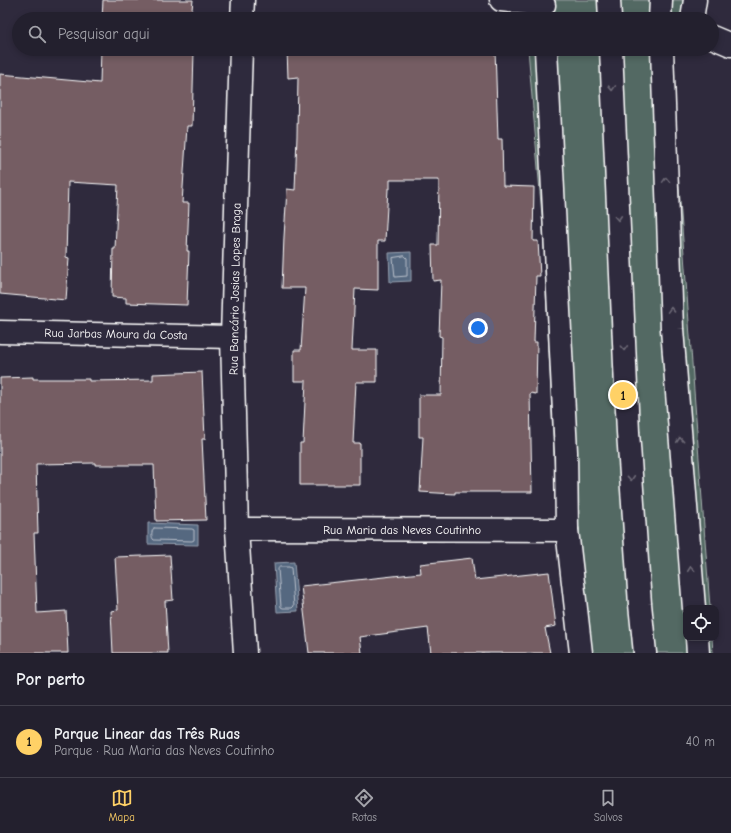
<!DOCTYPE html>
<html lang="pt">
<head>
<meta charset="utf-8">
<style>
  body { margin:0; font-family:"Comic Neue",sans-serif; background:#2f2d3a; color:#f1f3f6 }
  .controls { position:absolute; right:12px; bottom:12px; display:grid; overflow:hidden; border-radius:8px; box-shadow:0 2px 6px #0003 }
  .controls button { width:36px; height:36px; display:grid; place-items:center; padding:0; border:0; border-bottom:1px solid #403e4a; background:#23202e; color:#f1f3f6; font:20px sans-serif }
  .you { position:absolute; left:478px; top:328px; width:14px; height:14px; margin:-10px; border:3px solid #fff; border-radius:50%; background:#1a73e8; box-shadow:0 0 0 6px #1a73e833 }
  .badge { display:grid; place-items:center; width:26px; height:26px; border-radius:50%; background:#ffd166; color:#111; font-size:13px; font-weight:700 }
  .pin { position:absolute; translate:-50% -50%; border:2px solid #fff; box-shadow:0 1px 4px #0006 }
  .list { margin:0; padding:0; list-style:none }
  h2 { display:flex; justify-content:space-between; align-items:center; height:52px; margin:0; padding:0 16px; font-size:17px }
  h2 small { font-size:13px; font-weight:400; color:#a3a3aa }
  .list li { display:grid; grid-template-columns:26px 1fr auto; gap:12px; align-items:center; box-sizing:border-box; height:72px; padding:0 16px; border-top:1px solid #403e4a }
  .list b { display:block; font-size:15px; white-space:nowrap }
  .list p { margin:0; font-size:13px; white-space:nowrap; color:#a3a3aa }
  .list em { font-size:13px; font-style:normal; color:#a3a3aa }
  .icon { flex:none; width:22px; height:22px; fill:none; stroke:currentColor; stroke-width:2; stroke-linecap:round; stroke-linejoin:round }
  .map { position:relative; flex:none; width:731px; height:653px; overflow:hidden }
  .search { position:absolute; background:#23202e; box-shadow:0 2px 6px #0003; left:12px; right:12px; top:12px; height:44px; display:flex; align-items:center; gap:10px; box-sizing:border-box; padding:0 14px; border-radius:22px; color:#a3a3aa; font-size:15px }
  .sheet { height:124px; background:#23202e }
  nav { display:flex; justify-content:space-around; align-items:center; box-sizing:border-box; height:56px; border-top:1px solid #403e4a; background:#23202e; font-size:11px; color:#a3a3aa }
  nav a { display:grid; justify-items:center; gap:2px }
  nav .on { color:#ffd166 }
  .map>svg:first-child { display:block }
  .green { fill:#536963; stroke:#a9b4b1 }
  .water { fill:#556780; stroke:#99a4b3 }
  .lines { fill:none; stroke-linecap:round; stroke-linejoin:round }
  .shore { stroke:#bbc2cc; stroke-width:1 }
  .building { fill:#745d64; stroke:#fff }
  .minor-casing { stroke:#fff; stroke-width:25 }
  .secondary-casing { stroke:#fff; stroke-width:25 }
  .minor { stroke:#2f2a3d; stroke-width:22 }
  .secondary { stroke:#2f2a3d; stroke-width:22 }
  .oneway { stroke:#6d6a77 }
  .labels { text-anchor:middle; stroke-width:3; stroke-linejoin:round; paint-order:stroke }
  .street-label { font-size:12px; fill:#fff; stroke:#2f2a3d }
</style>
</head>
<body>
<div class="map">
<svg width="731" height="653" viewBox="0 0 731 653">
  <rect width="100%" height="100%" fill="#2f2a3d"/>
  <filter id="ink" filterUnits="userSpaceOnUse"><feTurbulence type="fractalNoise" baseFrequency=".025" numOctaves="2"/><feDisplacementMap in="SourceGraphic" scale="8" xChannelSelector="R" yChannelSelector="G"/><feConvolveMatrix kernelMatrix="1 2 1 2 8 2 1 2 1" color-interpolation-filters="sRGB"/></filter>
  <g filter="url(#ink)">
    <!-- green -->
    <g class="green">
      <polygon points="530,0 704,0 700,19 528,19"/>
      <polygon points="528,49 673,49 673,105 710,608 686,608 686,638 712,638 713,653 570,653 559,561 543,228"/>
    </g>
    <!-- water -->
    <g class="water">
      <polygon points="411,252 411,281 390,282 389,253"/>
      <polygon points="148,523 198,525 198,545 148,544"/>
      <polygon points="294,562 298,611 277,612 274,563"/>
    </g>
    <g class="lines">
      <!-- shore -->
      <g class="shore">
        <polygon points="405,256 407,258 407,276 395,277 393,258"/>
        <path d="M154,528L192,529L194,530V540L192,541L154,540C151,538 151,530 154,528Z"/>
        <polygon points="280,567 289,567 291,568 294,606 292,608 283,608 281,607 278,569"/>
      </g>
    </g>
    <!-- building -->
    <g class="building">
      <polygon points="103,0 193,0 191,19 102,19"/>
      <polygon points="101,49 188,49 188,50 194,51 192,126 187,126 182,203 189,203 187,251 189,251 187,305 126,303 126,298 112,297 113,249 115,249 118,185 68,182 66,257 69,258 66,300 0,294 0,74 100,83"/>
      <polygon points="287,49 442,49 442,50 495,49 498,139 502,139 503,186 534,187 533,241 538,241 540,276 536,276 534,342 537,342 536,394 530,393 532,492 455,492 455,494 420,492 423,437 419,437 419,395 441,395 442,337 439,336 441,280 433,281 432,245 438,245 439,180 390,180 390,189 388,189 385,241 378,241 378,290 355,289 352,350 377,350 377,382 356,382 353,443 360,443 360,485 300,485 300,443 303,443 306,381 294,381 294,350 301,350 305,288 282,288 284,237 287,189 295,190 297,136 298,77 288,78"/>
      <polygon points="202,372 205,439 202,439 206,520 156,521 154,465 95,465 95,463 36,464 38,533 34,533 37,613 66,611 68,653 0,653 0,378 33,377 33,379 89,379 89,381 153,380 153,374"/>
      <polygon points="170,555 173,600 165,601 168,653 113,653 111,611 118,610 115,557"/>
      <polygon points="472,558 475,580 549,572 556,626 545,628 550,653 431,653 428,628 360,637 362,653 309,653 301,586 421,573 420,564"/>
    </g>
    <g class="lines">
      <!-- minor casing -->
      <g class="minor-casing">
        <g id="minor">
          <polyline points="501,0 544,5"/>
          <polyline points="242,19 243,0"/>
          <polyline points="692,19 695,0"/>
          <polyline points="712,37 731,45"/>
          <polyline points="241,49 232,337 237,529 245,653"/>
          <polyline points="546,49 566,452 567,530 581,653"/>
          <polyline points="0,332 232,337"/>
          <polyline points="237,529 567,530"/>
        </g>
      </g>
      <!-- secondary casing -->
      <g class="secondary-casing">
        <g id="secondary">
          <polyline points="609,0 610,19"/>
          <polyline points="660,19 661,0"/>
          <polyline points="611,49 628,432 640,604 645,653"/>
          <polyline points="662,49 672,329 694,608"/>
          <polyline points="697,638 698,653"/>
        </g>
      </g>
      <!-- minor -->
      <use href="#minor" class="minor"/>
      <!-- secondary -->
      <use href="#secondary" class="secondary"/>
    </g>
    <!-- one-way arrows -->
    <defs><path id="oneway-chevron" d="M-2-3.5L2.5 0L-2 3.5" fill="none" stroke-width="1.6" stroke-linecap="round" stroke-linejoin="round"/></defs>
    <g class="oneway">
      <use href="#oneway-chevron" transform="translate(612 88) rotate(88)"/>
      <use href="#oneway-chevron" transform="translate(666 180) rotate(-92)"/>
      <use href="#oneway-chevron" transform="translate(618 218) rotate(87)"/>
      <use href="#oneway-chevron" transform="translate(671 310) rotate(-92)"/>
      <use href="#oneway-chevron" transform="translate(624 348) rotate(87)"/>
      <use href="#oneway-chevron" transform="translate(680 440) rotate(-95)"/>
      <use href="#oneway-chevron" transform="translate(631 478) rotate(86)"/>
      <use href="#oneway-chevron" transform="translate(691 569) rotate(-95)"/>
    </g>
  </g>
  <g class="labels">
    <!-- street labels -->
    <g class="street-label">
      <text transform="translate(235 289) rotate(-89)" y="4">Rua Bancário Josias Lopes Braga</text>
      <text transform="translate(116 334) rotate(1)" y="4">Rua Jarbas Moura da Costa</text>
      <text x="402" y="534">Rua Maria das Neves Coutinho</text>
    </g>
  </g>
</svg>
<div class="controls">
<button><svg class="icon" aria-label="locate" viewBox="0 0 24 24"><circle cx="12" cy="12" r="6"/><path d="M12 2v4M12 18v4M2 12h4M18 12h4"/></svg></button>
</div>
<div class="you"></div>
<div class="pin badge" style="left:623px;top:395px">1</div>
<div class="search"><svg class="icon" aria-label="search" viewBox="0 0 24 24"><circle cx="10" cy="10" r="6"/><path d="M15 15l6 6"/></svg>Pesquisar aqui</div>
</div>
<section class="sheet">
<h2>Por perto<small></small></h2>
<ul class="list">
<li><span class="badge">1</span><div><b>Parque Linear das Três Ruas</b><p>Parque · Rua Maria das Neves Coutinho</p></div><em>40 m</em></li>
</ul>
</section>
<nav>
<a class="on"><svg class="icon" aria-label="map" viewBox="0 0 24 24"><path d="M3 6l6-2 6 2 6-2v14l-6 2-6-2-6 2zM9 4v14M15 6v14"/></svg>Mapa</a>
<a><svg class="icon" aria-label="directions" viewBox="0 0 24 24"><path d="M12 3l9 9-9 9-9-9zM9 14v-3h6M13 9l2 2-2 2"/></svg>Rotas</a>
<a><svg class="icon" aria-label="saved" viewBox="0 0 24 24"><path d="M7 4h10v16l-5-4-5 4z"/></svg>Salvos</a>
</nav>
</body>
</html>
